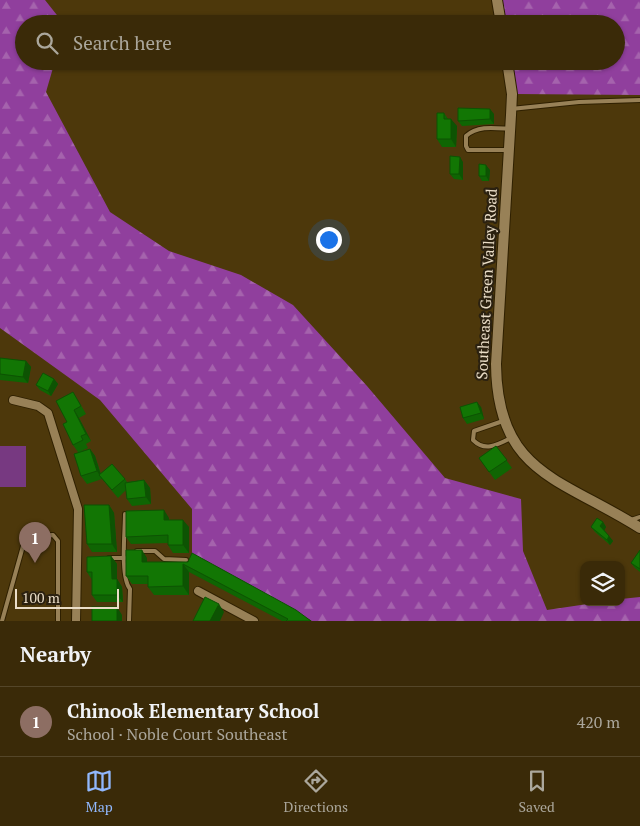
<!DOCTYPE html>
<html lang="en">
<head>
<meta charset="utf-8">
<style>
  body { margin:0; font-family:"PT Serif",serif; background:#453616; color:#f1f3f6 }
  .controls { position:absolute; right:15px; bottom:15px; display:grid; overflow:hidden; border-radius:10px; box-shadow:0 1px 4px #0004 }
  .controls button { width:45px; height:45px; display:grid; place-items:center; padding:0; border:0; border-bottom:1px solid #544629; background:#3a2a08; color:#f1f3f6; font:25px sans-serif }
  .scale { position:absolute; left:15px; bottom:12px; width:104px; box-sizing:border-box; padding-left:5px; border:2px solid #eaddc7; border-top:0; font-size:14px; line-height:18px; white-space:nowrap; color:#eaddc7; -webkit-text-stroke:4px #2b2110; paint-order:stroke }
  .you { position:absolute; left:328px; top:239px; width:18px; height:18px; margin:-12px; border:4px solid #fff; border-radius:50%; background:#1a73e8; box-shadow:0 0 0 8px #1a73e833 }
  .badge { display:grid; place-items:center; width:32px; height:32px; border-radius:50%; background:#91b8fd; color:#fff; font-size:16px; font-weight:700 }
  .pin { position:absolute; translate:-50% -41px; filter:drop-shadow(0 1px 2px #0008) }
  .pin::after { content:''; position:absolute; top:26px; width:18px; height:15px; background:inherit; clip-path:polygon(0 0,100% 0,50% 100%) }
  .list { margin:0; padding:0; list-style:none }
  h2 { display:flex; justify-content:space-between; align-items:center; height:65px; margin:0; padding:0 20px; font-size:21px }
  h2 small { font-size:16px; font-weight:400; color:#aba79c }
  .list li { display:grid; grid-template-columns:32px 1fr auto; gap:15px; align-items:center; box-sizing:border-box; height:70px; padding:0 20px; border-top:1px solid #544629 }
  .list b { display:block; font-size:19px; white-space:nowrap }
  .list p { margin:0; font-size:16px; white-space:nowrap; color:#aba79c }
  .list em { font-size:16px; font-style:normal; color:#aba79c }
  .icon { flex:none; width:28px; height:28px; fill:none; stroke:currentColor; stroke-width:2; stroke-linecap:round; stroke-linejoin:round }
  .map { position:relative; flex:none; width:640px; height:621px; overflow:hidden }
  .search { position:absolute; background:#3a2a08; box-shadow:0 1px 4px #0004; left:15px; right:15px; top:15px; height:55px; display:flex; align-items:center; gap:12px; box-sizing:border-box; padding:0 18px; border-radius:28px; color:#aba79c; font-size:19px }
  .sheet { height:135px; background:#3a2a08 }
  nav { display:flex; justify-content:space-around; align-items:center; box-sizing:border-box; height:70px; border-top:1px solid #544629; background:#3a2a08; font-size:14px; color:#aba79c }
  nav a { display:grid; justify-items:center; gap:2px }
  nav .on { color:#91b8fd }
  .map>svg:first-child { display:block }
  .forest { fill:url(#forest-firs) }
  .pitch { fill:#773981 }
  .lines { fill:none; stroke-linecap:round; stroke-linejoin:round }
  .service-casing { stroke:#2f2000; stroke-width:6 }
  .minor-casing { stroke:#2f2000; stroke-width:10 }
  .tertiary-casing { stroke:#2f2000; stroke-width:12 }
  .service { stroke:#988157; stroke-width:4 }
  .minor { stroke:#988157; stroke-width:8 }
  .tertiary { stroke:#988157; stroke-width:10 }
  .wall { fill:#0f6503 }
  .shaded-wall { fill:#0d5303 }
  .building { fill:#127604; stroke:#0d5303 }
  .labels { text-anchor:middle; stroke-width:4.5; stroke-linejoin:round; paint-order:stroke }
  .street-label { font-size:15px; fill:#eaddc7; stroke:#2b2110 }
</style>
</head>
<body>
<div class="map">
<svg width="640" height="621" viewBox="0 0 640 621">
  <defs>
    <pattern id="forest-firs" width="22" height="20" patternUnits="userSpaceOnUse" patternTransform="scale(1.25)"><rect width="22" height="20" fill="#903f9d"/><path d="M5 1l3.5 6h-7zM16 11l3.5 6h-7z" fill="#a563ad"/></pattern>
  </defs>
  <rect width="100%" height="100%" fill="#4d380b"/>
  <!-- forest -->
  <g class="forest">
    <polygon points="0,0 45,0 64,24 24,24 24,61 55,61 46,92 110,212 169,251 241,275 293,305 367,386 445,478 521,499 523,551 547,610 601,602 621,602 621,599 640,597 640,621 312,621 192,556 192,509 100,400 0,328"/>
    <polygon points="502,0 640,0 640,95 515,94 511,61 616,61 616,24 506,24"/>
  </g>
  <!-- pitch -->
  <rect class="pitch" x="0" y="446" width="26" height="41"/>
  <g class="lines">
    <!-- service casing -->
    <g class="service-casing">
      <g id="service">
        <polyline points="511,109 579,102 640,100"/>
        <path d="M507,150H468L466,146V136C478,125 495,128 510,129"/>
        <path d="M503,421L474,431L473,440C485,452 497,445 511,438"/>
        <path d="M125,514C125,531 120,577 130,589L129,621"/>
        <polyline points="631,520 640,517"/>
        <polyline points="137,551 155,551 164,559 186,560"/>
        <polyline points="109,558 125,558"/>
        <polyline points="2,621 25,539 30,536 53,535 58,541 58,621"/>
      </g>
    </g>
    <!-- minor casing -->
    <g class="minor-casing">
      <g id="minor">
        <polyline points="13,400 38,406 48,413 78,509 76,621"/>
        <polyline points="198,591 254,621"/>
      </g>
    </g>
    <!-- tertiary casing -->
    <g class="tertiary-casing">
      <g id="tertiary">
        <polyline points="497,0 501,24"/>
        <path d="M507,61L512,94L511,115L496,364C497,474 561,478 640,528"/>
      </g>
    </g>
    <!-- service -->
    <use href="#service" class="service"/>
    <!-- minor -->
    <use href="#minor" class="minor"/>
    <!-- tertiary -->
    <use href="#tertiary" class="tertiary"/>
  </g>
  <!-- wall -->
  <g class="wall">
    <polygon points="444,113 448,119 457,126 456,147 442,147 437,139"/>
    <polygon points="494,114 494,124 462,126 458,121"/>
    <polygon points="463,162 463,180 454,179 450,174"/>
    <polygon points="490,170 489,181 482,181 479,176"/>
    <polygon points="0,358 26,361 31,367 28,383 0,380"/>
    <polygon points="54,379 58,384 51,396 40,390 36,385"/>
    <polygon points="78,400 86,414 79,418 91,441 86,444 88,448 81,451 90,449 95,456 101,474 125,479 127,482 144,480 150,488 151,504 132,506 127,499 126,490 118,498 102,479 87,484 81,476 78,452 73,445 67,422"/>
    <polygon points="481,407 484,419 467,424 463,418"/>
    <polygon points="496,446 512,468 495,480 479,458"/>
    <polygon points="109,505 114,513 117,552 92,552 87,544"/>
    <polygon points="169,518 169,520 189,527 189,553 173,553 168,545 168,543 131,544 126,537"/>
    <polygon points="603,522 606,527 604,530 613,541 610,545 595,532 591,527"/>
    <polygon points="640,550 640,572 635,568 631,563"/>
    <polygon points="111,556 117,564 117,579 122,587 123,602 97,602 92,595 92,580 87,572"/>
    <polygon points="147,558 147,562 188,562 311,621 282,621 189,572 189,595 154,595 148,587 148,584 132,584 126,576"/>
  </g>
  <!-- shaded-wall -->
  <g class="shaded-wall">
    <polygon points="490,109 494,114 494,124 490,119"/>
    <polygon points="451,119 457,126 456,147 451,139"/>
    <polygon points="460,157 463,162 463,180 459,174"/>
    <polygon points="486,165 490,170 489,181 486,176"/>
    <polygon points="26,361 31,367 28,383 23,377"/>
    <polygon points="54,379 58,384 51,396 48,391"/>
    <polygon points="477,402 481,407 484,419 481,413"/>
    <polygon points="74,410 79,418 91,441 86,434"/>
    <polygon points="90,449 95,456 102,479 97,471"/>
    <polygon points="144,480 150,488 151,504 146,497"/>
    <polygon points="109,505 114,513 117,552 112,544"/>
    <polygon points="164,510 169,518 169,528 164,520"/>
    <polygon points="183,520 189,527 189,553 183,545"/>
    <polygon points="603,522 606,527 604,531 600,526"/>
    <polygon points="609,536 613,541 610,545 607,540"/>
    <polygon points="142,550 147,558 147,570 142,562"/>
    <polygon points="111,556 117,564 117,587 112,579"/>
    <polygon points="183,564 189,572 189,595 183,586"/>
    <polygon points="117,579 122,587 123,602 117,595"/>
    <polygon points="219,604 224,612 220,621 210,621"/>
    <polygon points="117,607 122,615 122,621 117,621"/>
  </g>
  <!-- building -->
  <g class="building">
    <polygon points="458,108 490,109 490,119 458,121"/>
    <polygon points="437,113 444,113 444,119 451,119 451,139 437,139"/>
    <polygon points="450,156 460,157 459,174 450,174"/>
    <polygon points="479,164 486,165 486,176 479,176"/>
    <polygon points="0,358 26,361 23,377 0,374"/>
    <polygon points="43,373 54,379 48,391 36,385"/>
    <polygon points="73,392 81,406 74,410 86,434 81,436 83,440 73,445 63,424 67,422 56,401"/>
    <polygon points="477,402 481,413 463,418 460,407"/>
    <polygon points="496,446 507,460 489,472 479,458"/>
    <polygon points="90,449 97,471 81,476 74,454"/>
    <polygon points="112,464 125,479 112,490 99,475"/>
    <polygon points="144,480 146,497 127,499 125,483"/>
    <polygon points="84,505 109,505 112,544 87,544"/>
    <polygon points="164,510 164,520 183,520 183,545 168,545 168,535 126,537 126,511"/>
    <polygon points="597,518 603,522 600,526 609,536 607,540 591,527"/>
    <polygon points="126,550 142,550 142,562 188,562 192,553 296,610 311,621 286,621 288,619 183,564 183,586 148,587 148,576 126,576"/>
    <polygon points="640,550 640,569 631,563"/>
    <polygon points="111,556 112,579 117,579 117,595 92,595 92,572 87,572 87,557"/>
    <polygon points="205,597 219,604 210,621 193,621"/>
    <rect x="92" y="607" width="25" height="14"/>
  </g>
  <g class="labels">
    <!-- street labels -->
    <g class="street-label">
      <text transform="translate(487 284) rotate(-87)" y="5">Southeast Green Valley Road</text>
    </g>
  </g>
</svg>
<div class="controls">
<button><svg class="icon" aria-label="layers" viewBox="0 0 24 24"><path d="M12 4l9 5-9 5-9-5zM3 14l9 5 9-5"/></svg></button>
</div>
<div class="scale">100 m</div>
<div class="you"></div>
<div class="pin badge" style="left:35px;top:563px;background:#8d6e63">1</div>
<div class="search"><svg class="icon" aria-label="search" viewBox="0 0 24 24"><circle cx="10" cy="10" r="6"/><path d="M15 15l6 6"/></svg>Search here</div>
</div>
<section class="sheet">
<h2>Nearby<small></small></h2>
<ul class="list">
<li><span class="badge" style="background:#8d6e63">1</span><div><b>Chinook Elementary School</b><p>School · Noble Court Southeast</p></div><em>420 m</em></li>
</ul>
</section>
<nav>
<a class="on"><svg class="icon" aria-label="map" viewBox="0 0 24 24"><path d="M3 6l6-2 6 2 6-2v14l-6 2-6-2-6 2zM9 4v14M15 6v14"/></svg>Map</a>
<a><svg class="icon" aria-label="directions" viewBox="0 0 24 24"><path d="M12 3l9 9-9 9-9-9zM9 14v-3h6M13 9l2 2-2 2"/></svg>Directions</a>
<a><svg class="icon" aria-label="saved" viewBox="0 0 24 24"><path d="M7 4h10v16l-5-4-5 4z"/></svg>Saved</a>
</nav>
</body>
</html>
